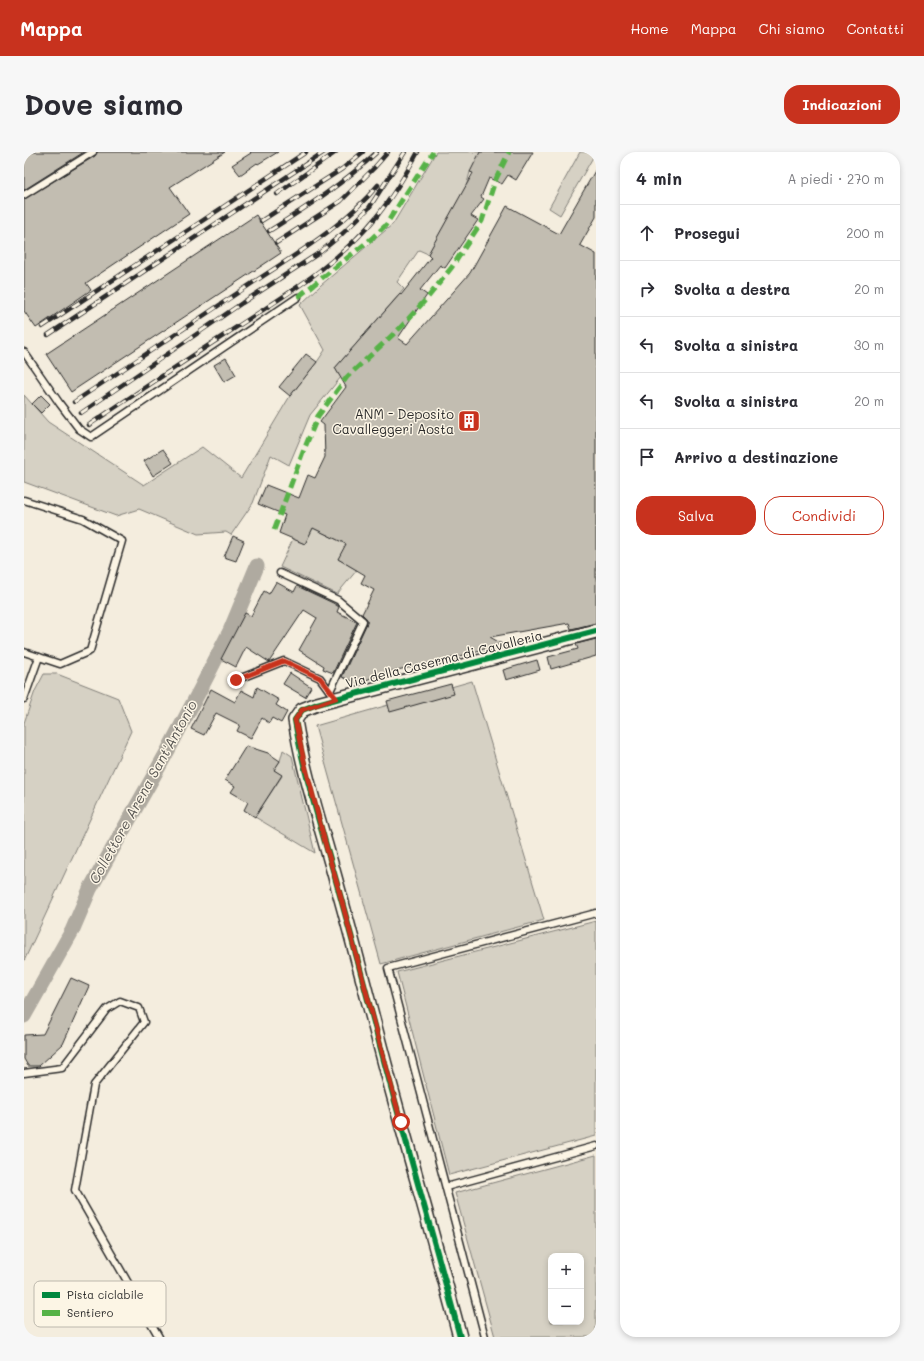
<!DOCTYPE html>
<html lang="it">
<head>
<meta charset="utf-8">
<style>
  body { margin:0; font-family:Mali,sans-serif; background:#f7f7f7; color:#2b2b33 }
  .controls { position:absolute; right:12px; bottom:12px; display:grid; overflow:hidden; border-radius:8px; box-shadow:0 2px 6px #0003 }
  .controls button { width:36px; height:36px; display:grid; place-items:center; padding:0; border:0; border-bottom:1px solid #e1e1e2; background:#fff; color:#2b2b33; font:20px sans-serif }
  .stop { position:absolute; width:12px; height:12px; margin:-9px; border:3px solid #c8321e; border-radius:50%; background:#fff }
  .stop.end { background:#c8321e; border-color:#fff; box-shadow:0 1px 4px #0008 }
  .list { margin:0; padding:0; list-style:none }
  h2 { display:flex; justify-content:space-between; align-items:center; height:52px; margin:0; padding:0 16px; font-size:17px }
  h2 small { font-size:13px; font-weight:400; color:#7c7c81 }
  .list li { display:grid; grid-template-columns:26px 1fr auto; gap:12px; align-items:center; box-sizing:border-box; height:56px; padding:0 16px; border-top:1px solid #e1e1e2 }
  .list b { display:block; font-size:15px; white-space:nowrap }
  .list em { font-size:13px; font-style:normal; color:#7c7c81 }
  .actions { display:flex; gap:8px; padding:12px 16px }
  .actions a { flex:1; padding:9px 0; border:1px solid #c8321e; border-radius:16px; text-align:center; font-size:14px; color:#c8321e }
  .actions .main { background:#c8321e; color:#fff }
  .icon { flex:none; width:22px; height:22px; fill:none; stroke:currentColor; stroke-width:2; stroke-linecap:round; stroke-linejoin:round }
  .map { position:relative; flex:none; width:572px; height:1185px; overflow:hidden; border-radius:16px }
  header { display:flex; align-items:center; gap:24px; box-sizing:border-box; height:56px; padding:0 20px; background:#c8321e; color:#fff }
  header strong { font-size:19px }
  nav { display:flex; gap:22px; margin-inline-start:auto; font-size:14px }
  .intro { display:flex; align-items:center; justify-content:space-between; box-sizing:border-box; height:96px; padding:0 24px }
  h1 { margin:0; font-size:28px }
  .button { padding:10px 18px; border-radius:16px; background:#c8321e; color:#fff; font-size:14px; font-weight:700 }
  main { display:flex; gap:24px; padding:0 24px }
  aside { flex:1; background:#fff; border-radius:16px; box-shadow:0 2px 6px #0003 }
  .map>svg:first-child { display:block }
  .green { fill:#d6d1c4; stroke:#807e78; fill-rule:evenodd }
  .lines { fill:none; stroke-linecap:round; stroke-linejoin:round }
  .canal { stroke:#afaaa0; stroke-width:15 }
  .building { fill:#c2bdb1; stroke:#2b2b2b }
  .lane-casing { stroke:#2b2b2b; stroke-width:9 }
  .street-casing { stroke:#2b2b2b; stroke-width:16 }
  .lane { stroke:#fcf5e5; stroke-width:6 }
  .street { stroke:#fcf5e5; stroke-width:13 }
  .rail-casing { stroke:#2b2b2b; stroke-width:4.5 }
  .rail { stroke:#fcf5e5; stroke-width:3; stroke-dasharray:9; stroke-linecap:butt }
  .quiet { stroke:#56b246; stroke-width:5; stroke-dasharray:10 5; stroke-linecap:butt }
  .cycleway-casing { stroke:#fcf5e5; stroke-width:8 }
  .cycleway { stroke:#00873e; stroke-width:6 }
  .route { stroke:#c8321e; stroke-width:5 }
  .labels { text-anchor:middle; stroke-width:3; stroke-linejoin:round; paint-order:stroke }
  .poi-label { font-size:13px; fill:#2b2b2b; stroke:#fcf5e5; text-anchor:end }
  .street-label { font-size:13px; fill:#2b2b2b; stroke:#fcf5e5 }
  .water-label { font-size:14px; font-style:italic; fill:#595754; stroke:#fcf5e5 }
  .key { fill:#fcf5e5; stroke:#bdb8ad; stroke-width:1 }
  .key-label { font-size:11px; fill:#2b2b2b }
</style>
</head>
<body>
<header>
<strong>Mappa</strong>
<nav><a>Home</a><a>Mappa</a><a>Chi siamo</a><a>Contatti</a></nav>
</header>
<div class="intro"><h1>Dove siamo</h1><a class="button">Indicazioni</a></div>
<main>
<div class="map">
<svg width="572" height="1185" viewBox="0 0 572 1185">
  <rect width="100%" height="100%" fill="#f4edde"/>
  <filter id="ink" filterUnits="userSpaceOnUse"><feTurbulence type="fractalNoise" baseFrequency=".025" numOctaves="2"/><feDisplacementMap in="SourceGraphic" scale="8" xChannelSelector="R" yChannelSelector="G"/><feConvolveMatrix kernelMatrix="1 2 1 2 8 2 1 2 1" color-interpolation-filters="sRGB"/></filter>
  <g filter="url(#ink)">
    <!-- green -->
    <g class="green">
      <polygon points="412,0 473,0 446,20 442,35 404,102 395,98 373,130 380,137 311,216 317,225 286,263 265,313 247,303 229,351 207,383 202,380 174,382 115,357 92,364 0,330 0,243 24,270 120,333 178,295 217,326 266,244 293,210 301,198 276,153 297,133 369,72"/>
      <polygon points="556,0 572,0 536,63 525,56"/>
      <polygon points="289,376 324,393 314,407 333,418 313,442 256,415 269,387 281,392"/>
      <polygon points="20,522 33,522 94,546 107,579 0,809 0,571 11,539"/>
      <polygon points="448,529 520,768 357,812 291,574"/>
      <polygon points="259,598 268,604 291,701 231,665 258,624 250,618 256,609"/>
      <polygon points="572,769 572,984 425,1023 373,820"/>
      <path d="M572,1003V1185H471L431,1041ZM527,1104H557V1170H527Z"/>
    </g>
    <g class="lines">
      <!-- canal -->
      <polyline class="canal" points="0,864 48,779 66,737 142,602 177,536 206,479 233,414"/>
    </g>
    <!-- building -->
    <g class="building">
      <polygon points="0,0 60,0 0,38"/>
      <polygon points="73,0 201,0 146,35 165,62 62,131 67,138 12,176 0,159 0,47 71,4"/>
      <polygon points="226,0 254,0 234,12 233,11 216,23 208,13 227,1"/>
      <polygon points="456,0 509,0 492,28 484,23 478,32 465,26 457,45 460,47 447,64 454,68 421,116 416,113 396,138 403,143 374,186 383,192 446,121 483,54 535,82 572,17 572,65 556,93 572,102 572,471 547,477 545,471 466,485 478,492 417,509 363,520 334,531 318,525 343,471 343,467 338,462 350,438 337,431 341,423 314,407 322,392 289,376 281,392 255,381 261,363 234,352 242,333 275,346 284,323 291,326 301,305 300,273 296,270 322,235 311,216 376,142 377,143 407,105 404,102 449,21 446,20"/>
      <polygon points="232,63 257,101 47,240 22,202"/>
      <polygon points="282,202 293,210 266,244 255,235"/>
      <polygon points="202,206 212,223 200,230 190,213"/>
      <polygon points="17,243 26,252 17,261 8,252"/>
      <polygon points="139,297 149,311 129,324 120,309"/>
      <polygon points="209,384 220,389 212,409 200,405"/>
      <polygon points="252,430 270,440 273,434 309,451 315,455 313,460 333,470 309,521 299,517 300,514 275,498 293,466 280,458 245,510 222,495 212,515 197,507 221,461 227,464 240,439 245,442"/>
      <polygon points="572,487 572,504 527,517 524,505 554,497 552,492"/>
      <polygon points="513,508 516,518 482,528 479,518"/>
      <polygon points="266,521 287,535 281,545 259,532"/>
      <polygon points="427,532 430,542 366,560 363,549"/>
      <polygon points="233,535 255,548 252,553 263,560 257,571 248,566 245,571 238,566 227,586 213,579 216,573 192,561 180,583 167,577 187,537 211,550 217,538 230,545"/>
      <polygon points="222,594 244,601 256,609 250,618 258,623 231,665 220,658 224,650 207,640 211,634 201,628"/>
      <polygon points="47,826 65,834 39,892 15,914 4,914 0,907 0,883 19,882"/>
    </g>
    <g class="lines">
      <!-- lane casing -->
      <g class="lane-casing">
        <g id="lane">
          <polyline points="0,43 69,0"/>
          <polyline points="0,200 36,252 55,277 67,285 274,145"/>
          <polyline points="0,348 59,367 98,389 66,499 36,512 0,500"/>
          <polyline points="256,421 314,448 339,469 306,539"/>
          <polyline points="212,528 260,509 296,526 307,541"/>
          <polyline points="0,547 15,505"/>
          <polyline points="0,921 38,916 83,857 96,849 115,856 120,870 70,933 51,1038 135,1185"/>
          <polyline points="422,1035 572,994"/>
          <polyline points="461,1185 364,816 572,761"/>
        </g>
      </g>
      <!-- street casing -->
      <g class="street-casing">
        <path id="street" d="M436,1185C417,1113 397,1043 377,971C355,893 336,814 314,736C299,680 280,625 271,568L278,558L293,552L572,479"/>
      </g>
      <!-- lane -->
      <use href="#lane" class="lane"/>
      <!-- street -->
      <use href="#street" class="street"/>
      <!-- rail casing -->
      <g class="rail-casing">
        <g id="rail">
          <polyline points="253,42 312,0"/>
          <polyline points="237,69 318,17 339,0"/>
          <path d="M245,79C283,55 320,31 353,0"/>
          <polyline points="252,91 317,49 350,16 364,0"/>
          <polyline points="18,175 282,0"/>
          <polyline points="24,183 300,0"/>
          <path d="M50,250C110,210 170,170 230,130C274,101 320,74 354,33"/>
          <polyline points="57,261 218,151 295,101 318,82 345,56 381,0"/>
          <path d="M65,273C110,243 154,213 199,184C253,148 312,115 353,64C369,44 382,22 394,0"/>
        </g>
      </g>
      <!-- rail -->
      <use href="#rail" class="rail"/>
      <!-- quiet -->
      <g class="quiet">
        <polyline points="274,145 347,87 361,74 409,0"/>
        <polyline points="250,378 279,300 294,264 323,225 376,176 405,144 428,115 458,69 471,29 485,0"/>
      </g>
      <!-- cycleway casing -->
      <g class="cycleway-casing">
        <path id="cycleway" d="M436,1185C417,1113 397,1043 377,971C355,893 336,814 314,736C299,680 280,625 271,568L278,558L293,552L572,479"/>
      </g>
      <!-- cycleway -->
      <use href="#cycleway" class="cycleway"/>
    </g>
  </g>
  <g class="lines" filter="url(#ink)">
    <!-- route -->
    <polyline class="route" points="212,528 260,509 296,526 312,546 278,558 271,568 280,609 303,698 314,735 377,970"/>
  </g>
  <!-- icons -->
  <defs>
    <g id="building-square" transform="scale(1.15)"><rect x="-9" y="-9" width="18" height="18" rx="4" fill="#c8321e" stroke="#fcf5e5"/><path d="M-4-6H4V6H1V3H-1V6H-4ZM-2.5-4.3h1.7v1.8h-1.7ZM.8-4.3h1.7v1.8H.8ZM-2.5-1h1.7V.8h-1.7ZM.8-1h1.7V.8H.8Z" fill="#fff"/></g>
  </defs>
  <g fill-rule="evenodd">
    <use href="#building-square" x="445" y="269"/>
  </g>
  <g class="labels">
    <!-- poi labels -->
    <g class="poi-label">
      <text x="430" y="267">ANM - Deposito<tspan x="430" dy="15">Cavalleggeri Aosta</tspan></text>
    </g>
    <!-- street labels -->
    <g class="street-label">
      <text transform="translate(420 507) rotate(-14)" y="5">Via della Caserma di Cavalleria</text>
    </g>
    <!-- water labels -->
    <g class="water-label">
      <text transform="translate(119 640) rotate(-61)" y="5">Collettore Arena Sant'Antonio</text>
    </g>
  </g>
  <!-- legend -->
  <rect x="10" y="1129" width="132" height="46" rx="6" class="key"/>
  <rect x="18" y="1140" width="18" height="6" fill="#00873e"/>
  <rect x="18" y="1158" width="18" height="6" fill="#56b246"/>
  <g class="key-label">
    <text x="43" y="1147">Pista ciclabile</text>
    <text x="43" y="1165">Sentiero</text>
  </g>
</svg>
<div class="controls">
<button>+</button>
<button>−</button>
</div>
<div class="stop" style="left:377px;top:970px"></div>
<div class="stop end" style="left:212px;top:528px"></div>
</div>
<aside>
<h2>4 min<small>A piedi · 270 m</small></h2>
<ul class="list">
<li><svg class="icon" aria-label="ahead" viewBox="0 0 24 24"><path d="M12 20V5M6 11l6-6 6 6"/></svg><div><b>Prosegui</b></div><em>200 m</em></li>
<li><svg class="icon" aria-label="right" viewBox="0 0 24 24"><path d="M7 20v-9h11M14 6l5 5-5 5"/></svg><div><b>Svolta a destra</b></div><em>20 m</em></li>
<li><svg class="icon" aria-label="left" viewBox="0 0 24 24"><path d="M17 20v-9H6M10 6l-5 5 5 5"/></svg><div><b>Svolta a sinistra</b></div><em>30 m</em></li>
<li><svg class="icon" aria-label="left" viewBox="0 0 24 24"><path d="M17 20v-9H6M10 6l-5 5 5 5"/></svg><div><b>Svolta a sinistra</b></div><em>20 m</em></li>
<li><svg class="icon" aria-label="arrive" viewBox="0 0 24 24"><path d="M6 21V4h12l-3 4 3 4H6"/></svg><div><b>Arrivo a destinazione</b></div></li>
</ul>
<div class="actions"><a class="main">Salva</a><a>Condividi</a></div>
</aside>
</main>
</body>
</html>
